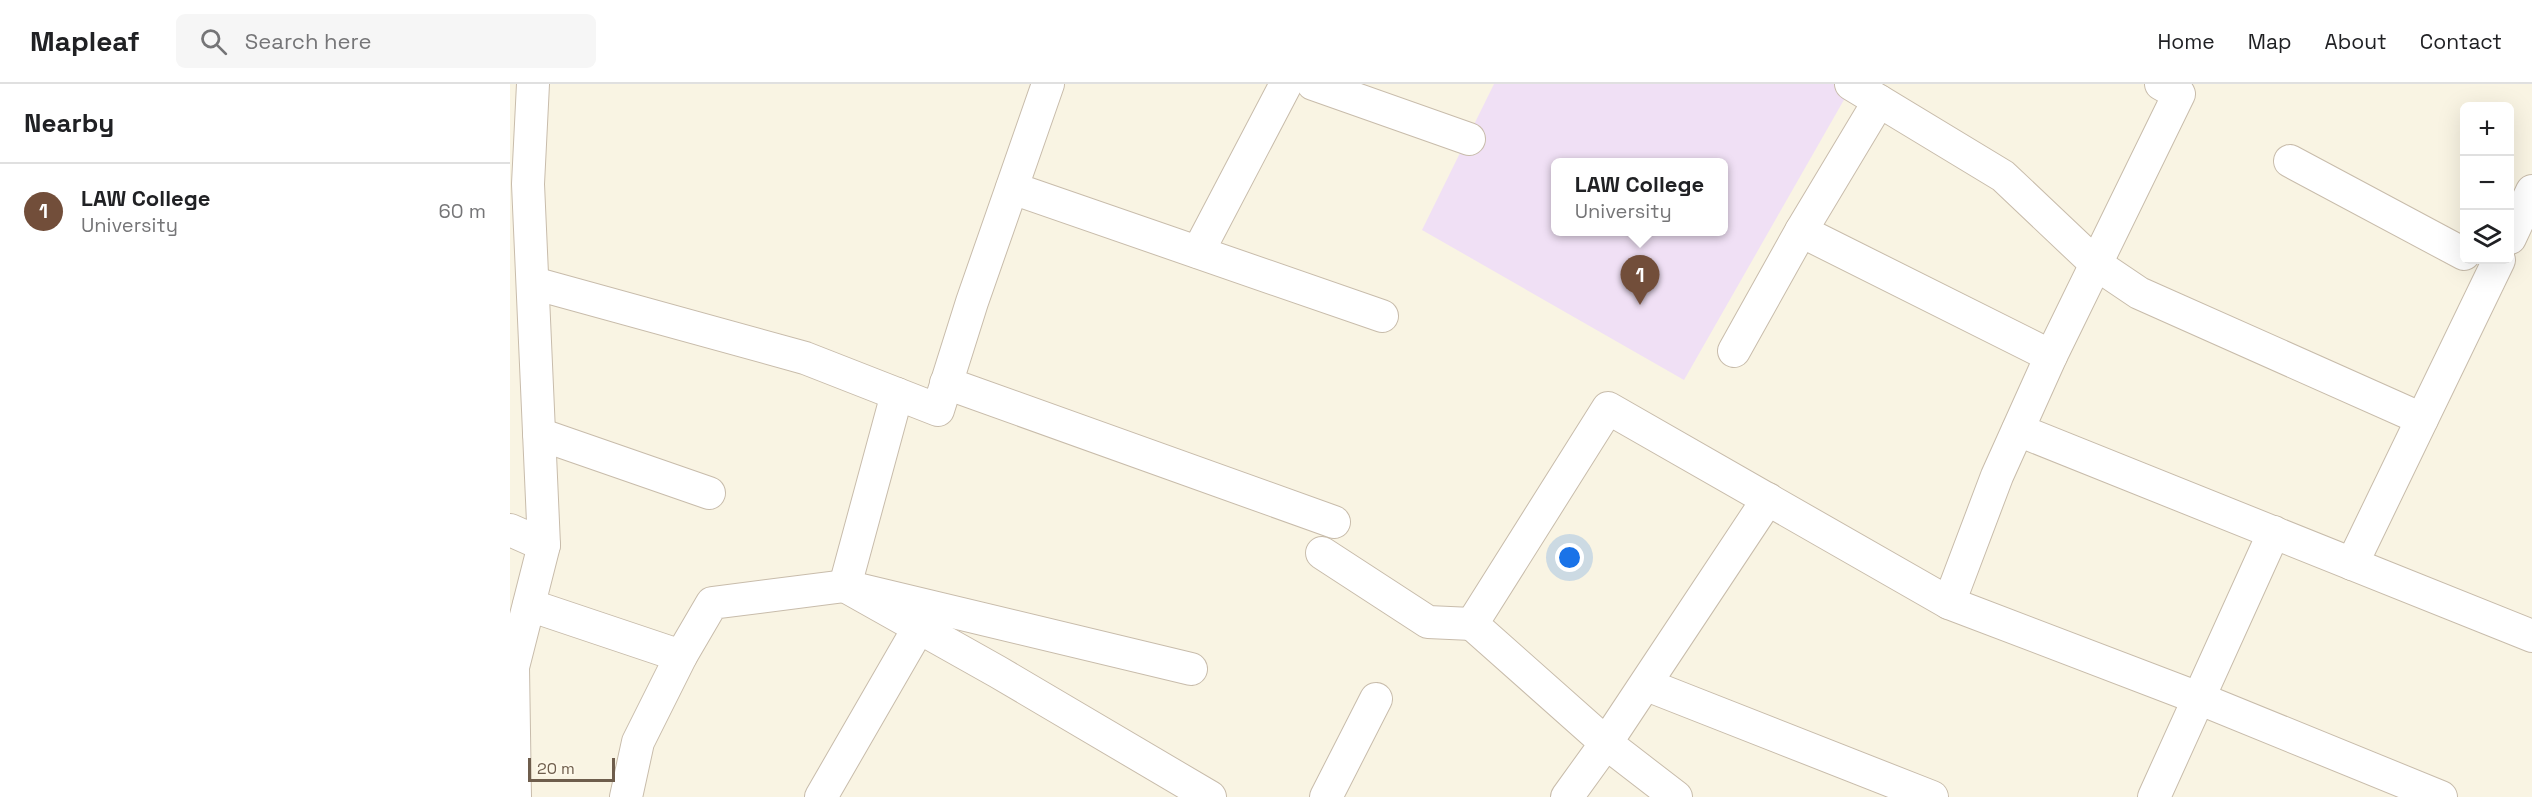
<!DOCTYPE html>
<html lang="en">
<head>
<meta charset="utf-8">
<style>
  body { margin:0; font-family:"Space Grotesk",sans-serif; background:#f6f6f6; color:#202124 }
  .controls { position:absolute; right:18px; top:18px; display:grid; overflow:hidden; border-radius:9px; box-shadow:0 6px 24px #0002 }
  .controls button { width:54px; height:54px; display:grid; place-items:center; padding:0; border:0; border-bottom:2px solid #e0e0e0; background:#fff; color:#202124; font:30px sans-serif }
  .scale { position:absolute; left:18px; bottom:15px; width:87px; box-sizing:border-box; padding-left:6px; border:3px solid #6e5d4c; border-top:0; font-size:16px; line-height:21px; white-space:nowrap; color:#6e5d4c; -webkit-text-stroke:4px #fdf8e9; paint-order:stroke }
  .you { position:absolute; left:1060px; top:474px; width:21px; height:21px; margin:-15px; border:4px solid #fff; border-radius:50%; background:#1a73e8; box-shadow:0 0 0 9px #1a73e833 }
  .badge { display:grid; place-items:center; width:39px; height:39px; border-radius:50%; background:#724e3a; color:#fff; font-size:20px; font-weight:700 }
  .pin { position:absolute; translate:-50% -50px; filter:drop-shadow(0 2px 3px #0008) }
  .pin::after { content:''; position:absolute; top:32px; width:21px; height:18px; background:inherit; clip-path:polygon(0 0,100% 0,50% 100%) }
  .popup { position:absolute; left:1041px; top:74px; width:177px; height:78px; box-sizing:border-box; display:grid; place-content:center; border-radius:9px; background:#fff; filter:drop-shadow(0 2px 4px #0005); font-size:20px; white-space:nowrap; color:#757577 }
  .popup b { font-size:22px; color:#202124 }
  .popup::after { content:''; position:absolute; left:50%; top:100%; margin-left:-12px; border:12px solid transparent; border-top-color:#fff }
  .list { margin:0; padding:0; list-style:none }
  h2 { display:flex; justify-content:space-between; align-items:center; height:78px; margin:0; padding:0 24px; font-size:26px }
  h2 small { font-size:20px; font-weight:400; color:#757577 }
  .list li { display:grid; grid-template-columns:39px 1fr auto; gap:18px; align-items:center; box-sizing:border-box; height:96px; padding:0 24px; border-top:2px solid #e0e0e0 }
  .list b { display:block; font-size:22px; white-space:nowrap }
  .list p { margin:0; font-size:20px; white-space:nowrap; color:#757577 }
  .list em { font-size:20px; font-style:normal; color:#757577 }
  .icon { flex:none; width:33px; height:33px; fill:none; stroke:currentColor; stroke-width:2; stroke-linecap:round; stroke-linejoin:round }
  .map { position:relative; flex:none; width:2022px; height:713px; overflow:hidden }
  header { display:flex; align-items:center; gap:36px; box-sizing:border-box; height:84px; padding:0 30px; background:#fff; border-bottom:2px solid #e0e0e0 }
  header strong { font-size:28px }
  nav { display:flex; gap:33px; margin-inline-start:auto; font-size:21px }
  .search { width:420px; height:54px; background:#f6f6f6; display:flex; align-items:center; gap:15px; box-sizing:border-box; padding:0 21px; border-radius:9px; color:#757577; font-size:22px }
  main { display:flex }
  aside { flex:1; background:#fff }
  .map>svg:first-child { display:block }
  .education { fill:#f0e0f5; fill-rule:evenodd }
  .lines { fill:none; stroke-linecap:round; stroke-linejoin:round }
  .minor-casing { stroke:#c8bcab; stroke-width:34 }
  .minor { stroke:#fff; stroke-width:32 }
</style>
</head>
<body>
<header>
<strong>Mapleaf</strong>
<div class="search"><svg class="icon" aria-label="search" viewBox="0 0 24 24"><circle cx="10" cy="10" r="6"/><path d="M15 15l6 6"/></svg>Search here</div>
<nav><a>Home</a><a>Map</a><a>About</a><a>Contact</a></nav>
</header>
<main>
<aside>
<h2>Nearby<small></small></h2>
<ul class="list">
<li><span class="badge">1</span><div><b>LAW College</b><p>University</p></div><em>60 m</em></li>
</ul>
</aside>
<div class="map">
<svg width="2022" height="713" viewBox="0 0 2022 713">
  <rect width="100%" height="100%" fill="#f9f4e3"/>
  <!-- education -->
  <path class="education" d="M984,0H1343L1174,296L912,146ZM1046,79H1214V148H1046Z"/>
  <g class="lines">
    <!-- minor casing -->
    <g class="minor-casing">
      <g id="minor">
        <polyline points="803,0 959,55"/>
        <polyline points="1341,0 1493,92 1586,180 1629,209 1912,335"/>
        <polyline points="1780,77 1954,170"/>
        <polyline points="502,104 872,232"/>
        <polyline points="1291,147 1541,272"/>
        <polyline points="2000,154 2022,107"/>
        <polyline points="688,168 776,0"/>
        <polyline points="23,199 295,274 428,326 462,218 538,0"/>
        <polyline points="1224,267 1291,147 1369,17"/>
        <polyline points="436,299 824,438"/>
        <polyline points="387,310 335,502 488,588 700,713"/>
        <polyline points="1508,346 2022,552"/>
        <polyline points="29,350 199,409"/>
        <polyline points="0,446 34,461"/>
        <polyline points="812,469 918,538 962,540"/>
        <polyline points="1842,480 1989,176"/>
        <polyline points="1439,519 1487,392 1541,272 1669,10 1651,0"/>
        <polyline points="19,521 171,572 128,658 116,713"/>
        <polyline points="171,572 202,519 335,502 681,585"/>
        <polyline points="1137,601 1422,713"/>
        <polyline points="5,713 3,583 34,461 18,100 23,0"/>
        <polyline points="311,713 408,545"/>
        <polyline points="816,713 866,615"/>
        <polyline points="1057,713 1096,659 962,540 1098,324 1439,519 1688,614 1931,713"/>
        <polyline points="1166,713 1096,659 1258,415"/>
        <polyline points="1644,713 1764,448"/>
      </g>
    </g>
    <!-- minor -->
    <use href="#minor" class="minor"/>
  </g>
</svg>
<div class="controls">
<button>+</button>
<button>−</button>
<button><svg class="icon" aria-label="layers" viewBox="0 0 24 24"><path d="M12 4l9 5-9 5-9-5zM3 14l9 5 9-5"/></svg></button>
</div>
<div class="scale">20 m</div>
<div class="you"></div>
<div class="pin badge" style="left:1130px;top:221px">1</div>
<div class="popup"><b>LAW College</b>University</div>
</div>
</main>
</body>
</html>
